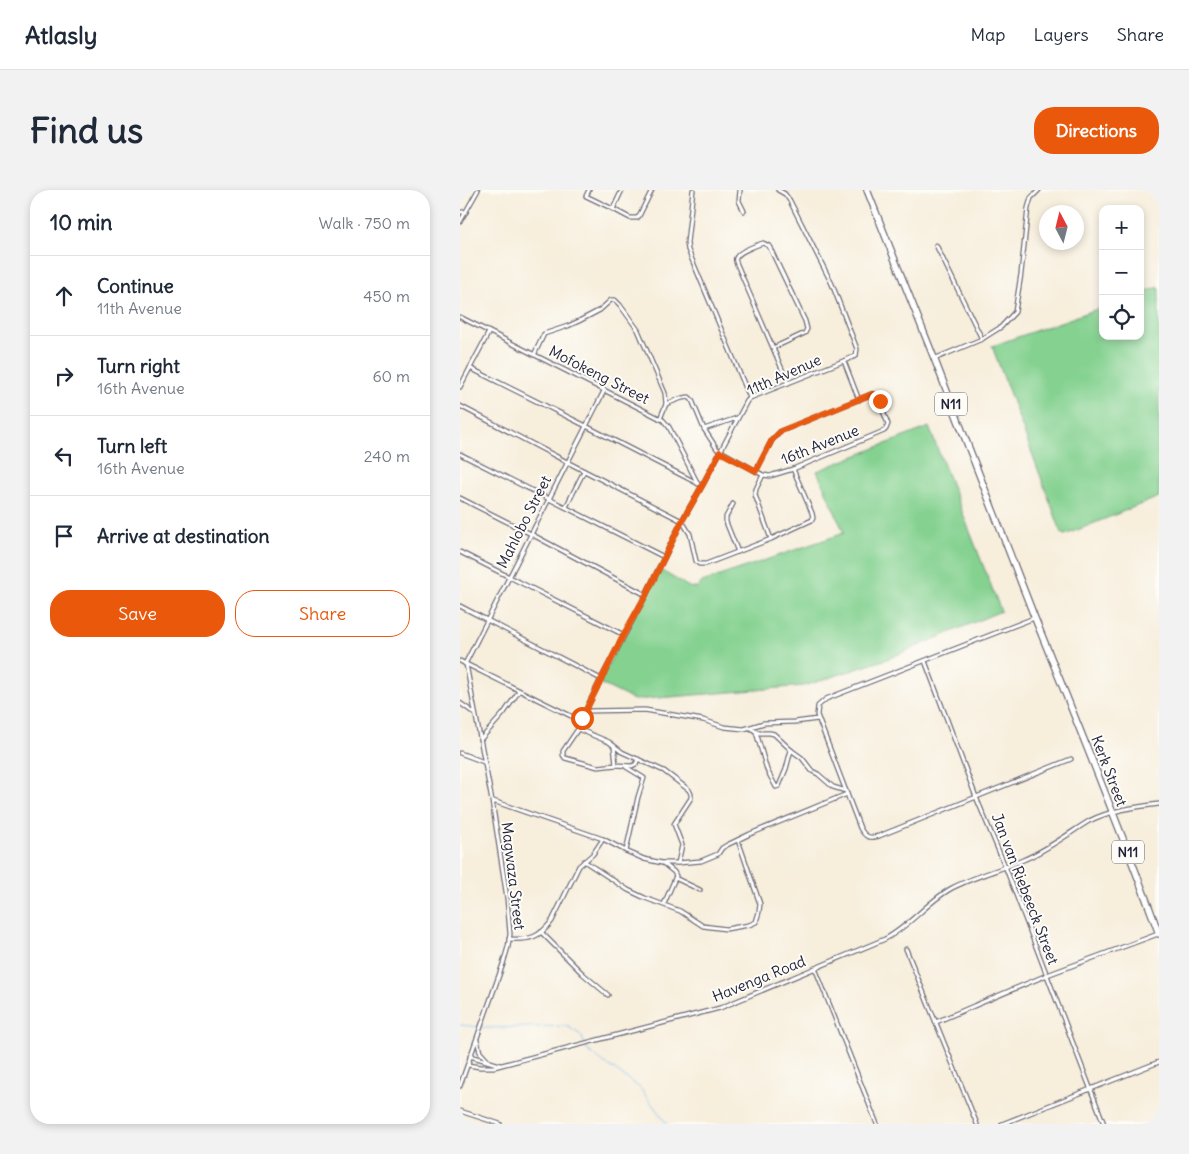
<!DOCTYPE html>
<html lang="en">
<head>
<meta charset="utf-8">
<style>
  body { margin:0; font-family:Delius,sans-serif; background:#f2f2f3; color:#1f2937 }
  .controls { position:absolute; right:15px; top:15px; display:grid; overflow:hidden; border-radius:10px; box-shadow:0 2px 8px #0003 }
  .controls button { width:45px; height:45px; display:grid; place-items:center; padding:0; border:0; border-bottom:1px solid #e0e1e3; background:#fff; color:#1f2937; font:25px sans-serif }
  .compass { position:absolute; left:579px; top:15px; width:45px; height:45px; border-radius:50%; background:#fff; box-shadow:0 2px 8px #0003; rotate:353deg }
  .stop { position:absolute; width:15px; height:15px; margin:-11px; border:4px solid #ea580c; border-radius:50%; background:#fff }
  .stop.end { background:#ea580c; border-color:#fff; box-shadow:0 1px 5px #0008 }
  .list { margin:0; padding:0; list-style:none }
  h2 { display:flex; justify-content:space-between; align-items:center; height:65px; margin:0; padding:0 20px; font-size:21px }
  h2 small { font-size:16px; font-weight:400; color:#747a83 }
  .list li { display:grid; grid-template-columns:32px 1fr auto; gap:15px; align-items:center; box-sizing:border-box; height:80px; padding:0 20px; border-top:1px solid #e0e1e3 }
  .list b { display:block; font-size:19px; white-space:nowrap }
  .list p { margin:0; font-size:16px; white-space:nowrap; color:#747a83 }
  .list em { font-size:16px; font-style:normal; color:#747a83 }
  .actions { display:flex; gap:10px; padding:15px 20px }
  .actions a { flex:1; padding:11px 0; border:1px solid #ea580c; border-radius:20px; text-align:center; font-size:18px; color:#ea580c }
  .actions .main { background:#ea580c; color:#fff }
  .icon { flex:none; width:28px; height:28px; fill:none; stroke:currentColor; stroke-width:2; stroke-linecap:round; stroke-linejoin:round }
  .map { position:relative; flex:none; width:699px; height:934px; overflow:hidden; border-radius:20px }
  header { display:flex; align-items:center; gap:30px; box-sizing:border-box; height:70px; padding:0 25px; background:#fff; border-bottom:1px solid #e0e1e3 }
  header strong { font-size:24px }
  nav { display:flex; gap:28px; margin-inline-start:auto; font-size:18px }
  .intro { display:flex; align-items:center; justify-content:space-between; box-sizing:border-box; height:120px; padding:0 30px }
  h1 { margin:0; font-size:35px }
  .button { padding:12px 22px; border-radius:20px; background:#ea580c; color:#fff; font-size:18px; font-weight:700 }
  main { display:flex; gap:30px; padding:0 30px }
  aside { flex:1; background:#fff; border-radius:20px; box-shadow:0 2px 8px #0003 }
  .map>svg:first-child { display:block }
  .green { fill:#84d190; stroke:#537a66 }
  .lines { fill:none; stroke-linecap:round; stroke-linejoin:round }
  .stream { stroke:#7fb8ef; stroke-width:1 }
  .minor-casing { stroke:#6d6973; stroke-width:5.5 }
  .trunk-casing { stroke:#6d6973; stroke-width:8 }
  .minor { stroke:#fff; stroke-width:3 }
  .trunk { stroke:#fff; stroke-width:5.5 }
  .route { stroke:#ea580c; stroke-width:6 }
  .labels { text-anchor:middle; stroke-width:4; stroke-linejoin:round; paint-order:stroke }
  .shield { fill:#fdfcf7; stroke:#646373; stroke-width:1 }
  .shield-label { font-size:14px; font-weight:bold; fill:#22223b }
  .street-label { font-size:15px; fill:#22223b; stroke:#fdfcf7 }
</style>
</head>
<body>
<header>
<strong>Atlasly</strong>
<nav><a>Map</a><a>Layers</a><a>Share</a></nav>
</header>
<div class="intro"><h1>Find us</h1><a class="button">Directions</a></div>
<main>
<aside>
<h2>10 min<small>Walk · 750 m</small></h2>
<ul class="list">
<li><svg class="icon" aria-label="ahead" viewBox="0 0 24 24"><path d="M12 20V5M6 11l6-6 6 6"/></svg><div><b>Continue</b><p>11th Avenue</p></div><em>450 m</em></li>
<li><svg class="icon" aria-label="right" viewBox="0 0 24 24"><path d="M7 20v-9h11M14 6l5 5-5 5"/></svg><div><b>Turn right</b><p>16th Avenue</p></div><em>60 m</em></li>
<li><svg class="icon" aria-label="left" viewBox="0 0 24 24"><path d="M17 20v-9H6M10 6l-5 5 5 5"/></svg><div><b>Turn left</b><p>16th Avenue</p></div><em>240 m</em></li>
<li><svg class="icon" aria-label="arrive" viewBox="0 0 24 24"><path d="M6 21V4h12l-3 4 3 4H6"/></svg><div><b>Arrive at destination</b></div></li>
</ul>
<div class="actions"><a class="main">Save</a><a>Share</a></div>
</aside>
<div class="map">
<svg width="699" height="934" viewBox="0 0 699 934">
  <rect width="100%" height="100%" fill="#fdfcf7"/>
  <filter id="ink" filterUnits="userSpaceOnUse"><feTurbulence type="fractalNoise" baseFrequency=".02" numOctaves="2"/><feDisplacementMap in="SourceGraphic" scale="10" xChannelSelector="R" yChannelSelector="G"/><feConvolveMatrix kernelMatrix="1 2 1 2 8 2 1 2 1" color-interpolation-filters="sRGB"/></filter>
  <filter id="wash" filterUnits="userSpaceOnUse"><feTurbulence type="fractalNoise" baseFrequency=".0096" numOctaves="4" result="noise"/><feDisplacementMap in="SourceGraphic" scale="20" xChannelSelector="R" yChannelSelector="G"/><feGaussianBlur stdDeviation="1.12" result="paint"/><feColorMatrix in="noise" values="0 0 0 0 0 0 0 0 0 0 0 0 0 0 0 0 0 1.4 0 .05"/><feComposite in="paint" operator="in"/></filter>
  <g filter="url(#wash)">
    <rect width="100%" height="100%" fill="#f7eedc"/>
    <!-- green -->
    <g class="green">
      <polygon points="699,97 699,307 605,345 602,344 532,156 643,117 643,146 680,146 680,103"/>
      <polygon points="469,237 541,421 427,469 344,496 174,510 139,493 197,378 229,397 237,398 242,392 384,343 357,281"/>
    </g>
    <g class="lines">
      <!-- stream -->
      <polyline class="stream" points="0,835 29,838 107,836 121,845 127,860 180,898 207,934"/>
    </g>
  </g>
  <g filter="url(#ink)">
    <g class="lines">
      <!-- minor casing -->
      <g class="minor-casing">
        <g id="minor">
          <polyline points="129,0 126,6 153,19 162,0"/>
          <polyline points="233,0 227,53 228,60 290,208"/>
          <polyline points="280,0 279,11 284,21"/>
          <polyline points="153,19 170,28 177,28 179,26 192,0"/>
          <polyline points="0,22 6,22"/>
          <polyline points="0,32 18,0"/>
          <polyline points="476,55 522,149"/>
          <polyline points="0,127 203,230 209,237 238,294"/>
          <path d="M313,158L345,143L347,139L345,131L309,56L303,53C297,55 278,62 276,68C275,69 276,71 276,72L328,193"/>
          <polyline points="74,165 84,144 108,136 119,131 140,120 151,110 155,110 160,115 178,140 205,203 206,214 200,229"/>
          <polyline points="474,169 522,149 541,137 555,122 561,84 568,18 571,8 579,0"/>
          <polyline points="384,171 399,210"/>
          <polyline points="10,178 126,236 237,293"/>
          <polyline points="0,197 29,142"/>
          <polyline points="206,214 222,208 229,207 232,210 244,239 257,259 303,285 310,286 313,285 333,279 424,241 426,239 428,234 418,208 416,205 412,204 321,241 312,250 296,281"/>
          <polyline points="0,216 107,272 222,331 230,344 236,371 239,374 246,374 311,349 352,330 353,328 352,323 333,279"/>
          <polyline points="244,239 277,228"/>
          <polyline points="0,264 204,367"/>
          <polyline points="303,285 296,299 295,305 311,349"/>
          <polyline points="0,308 71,344 186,405"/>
          <polyline points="273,314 266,327 266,332 278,362"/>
          <polyline points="106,317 124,281"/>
          <polyline points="0,362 164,445"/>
          <polyline points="0,416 141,489"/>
          <path d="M574,428L366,509L358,516L357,525L400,638C405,647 409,649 419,646L611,569"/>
          <polyline points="0,471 111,526 118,529 122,528 141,489 186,405 222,331 242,296 287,211 290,208 396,166 397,159 372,94 330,11 325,4 318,0"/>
          <polyline points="465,471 516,607 545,676 644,934"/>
          <polyline points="5,474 144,201"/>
          <polyline points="0,513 14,523"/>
          <polyline points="126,521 185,520 243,530 264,537 284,539 304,533 335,532 358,529"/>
          <polyline points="121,529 118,539 103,561 103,565 105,568 138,577 156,575 172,576 176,574 178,569"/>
          <polyline points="290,538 299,543 310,543 314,544 331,560 342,568 352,581 358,584 373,597 386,601"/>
          <polyline points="118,539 149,552 162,562 204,581 229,600 231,604 231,608 214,634 222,655 218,673"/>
          <polyline points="296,542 307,580 316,597 319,596 326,579 331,560"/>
          <polyline points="20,550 44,523 59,501"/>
          <polyline points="154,556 156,575"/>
          <polyline points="0,563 24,572"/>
          <polyline points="33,611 143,649 168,662 184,669 202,673 218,673 241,671 258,664 262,658 267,655 290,644 387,604"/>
          <polyline points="166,661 178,607 184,588 166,577"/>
          <polyline points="124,671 168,700 185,708 220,721 243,736 266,739 289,735 296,732 299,722 300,714 278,650"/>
          <polyline points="203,673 214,682 216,686 204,714"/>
          <polyline points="215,688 240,700"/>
          <polyline points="81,742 123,784 148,805"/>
          <path d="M49,749C70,750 79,748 92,731L119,676L133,664L143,649"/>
          <polyline points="446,759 517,934"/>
          <polyline points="355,778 417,934"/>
          <polyline points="476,832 587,785 698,744"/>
          <polyline points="17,850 20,862 28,871"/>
          <polyline points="10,866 40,875"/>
          <path d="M8,875L20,877H34L260,818L425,749C450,736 468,711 492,698C515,686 540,680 563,670C587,660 608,644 629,631C651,620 675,617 699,614"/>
          <polyline points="0,896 43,774 48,757 50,744 47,708 32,611 6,474"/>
          <polyline points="0,921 40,934"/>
          <polyline points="542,934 699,872"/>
        </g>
      </g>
      <!-- trunk casing -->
      <g class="trunk-casing">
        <path id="trunk" d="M407,0C429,56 452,112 474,168C508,254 540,340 574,426C617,532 660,637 699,744"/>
      </g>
      <!-- minor -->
      <use href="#minor" class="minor"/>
      <!-- trunk -->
      <use href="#trunk" class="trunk"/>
    </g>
  </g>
  <g class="lines" filter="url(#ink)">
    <!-- route -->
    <polyline class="route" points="122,528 164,444 186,405 222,331 242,296 260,262 296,281 312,250 321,241 412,204 416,205 420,211"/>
  </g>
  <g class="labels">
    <!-- shield labels -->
    <g class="shield">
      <rect x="475" y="202.5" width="32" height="23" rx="4"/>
      <rect x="652" y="650.5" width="32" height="23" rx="4"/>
    </g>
    <g class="shield-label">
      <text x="491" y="219">N11</text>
      <text x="668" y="667">N11</text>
    </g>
    <!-- street labels -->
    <g class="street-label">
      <text transform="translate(139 185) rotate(27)" y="5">Mofokeng Street</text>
      <text transform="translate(324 185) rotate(-24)" y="5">11th Avenue</text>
      <text transform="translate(360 255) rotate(-22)" y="5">16th Avenue</text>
      <text transform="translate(64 332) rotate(-63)" y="5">Mahlobo Street</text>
      <text transform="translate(649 581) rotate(69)" y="5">Kerk Street</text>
      <text transform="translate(53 686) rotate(83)" y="5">Magwaza Street</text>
      <text transform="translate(565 699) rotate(69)" y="5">Jan van Riebeeck Street</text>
      <text transform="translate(299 789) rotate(-22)" y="5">Havenga Road</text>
    </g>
  </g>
</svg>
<div class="controls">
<button>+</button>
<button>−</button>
<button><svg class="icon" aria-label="locate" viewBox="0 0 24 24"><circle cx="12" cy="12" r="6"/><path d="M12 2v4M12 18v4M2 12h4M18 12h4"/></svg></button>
</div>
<svg class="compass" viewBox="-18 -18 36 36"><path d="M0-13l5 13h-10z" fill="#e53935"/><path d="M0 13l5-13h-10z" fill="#747a83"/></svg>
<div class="stop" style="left:122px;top:528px"></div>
<div class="stop end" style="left:420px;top:211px"></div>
</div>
</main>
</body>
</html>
